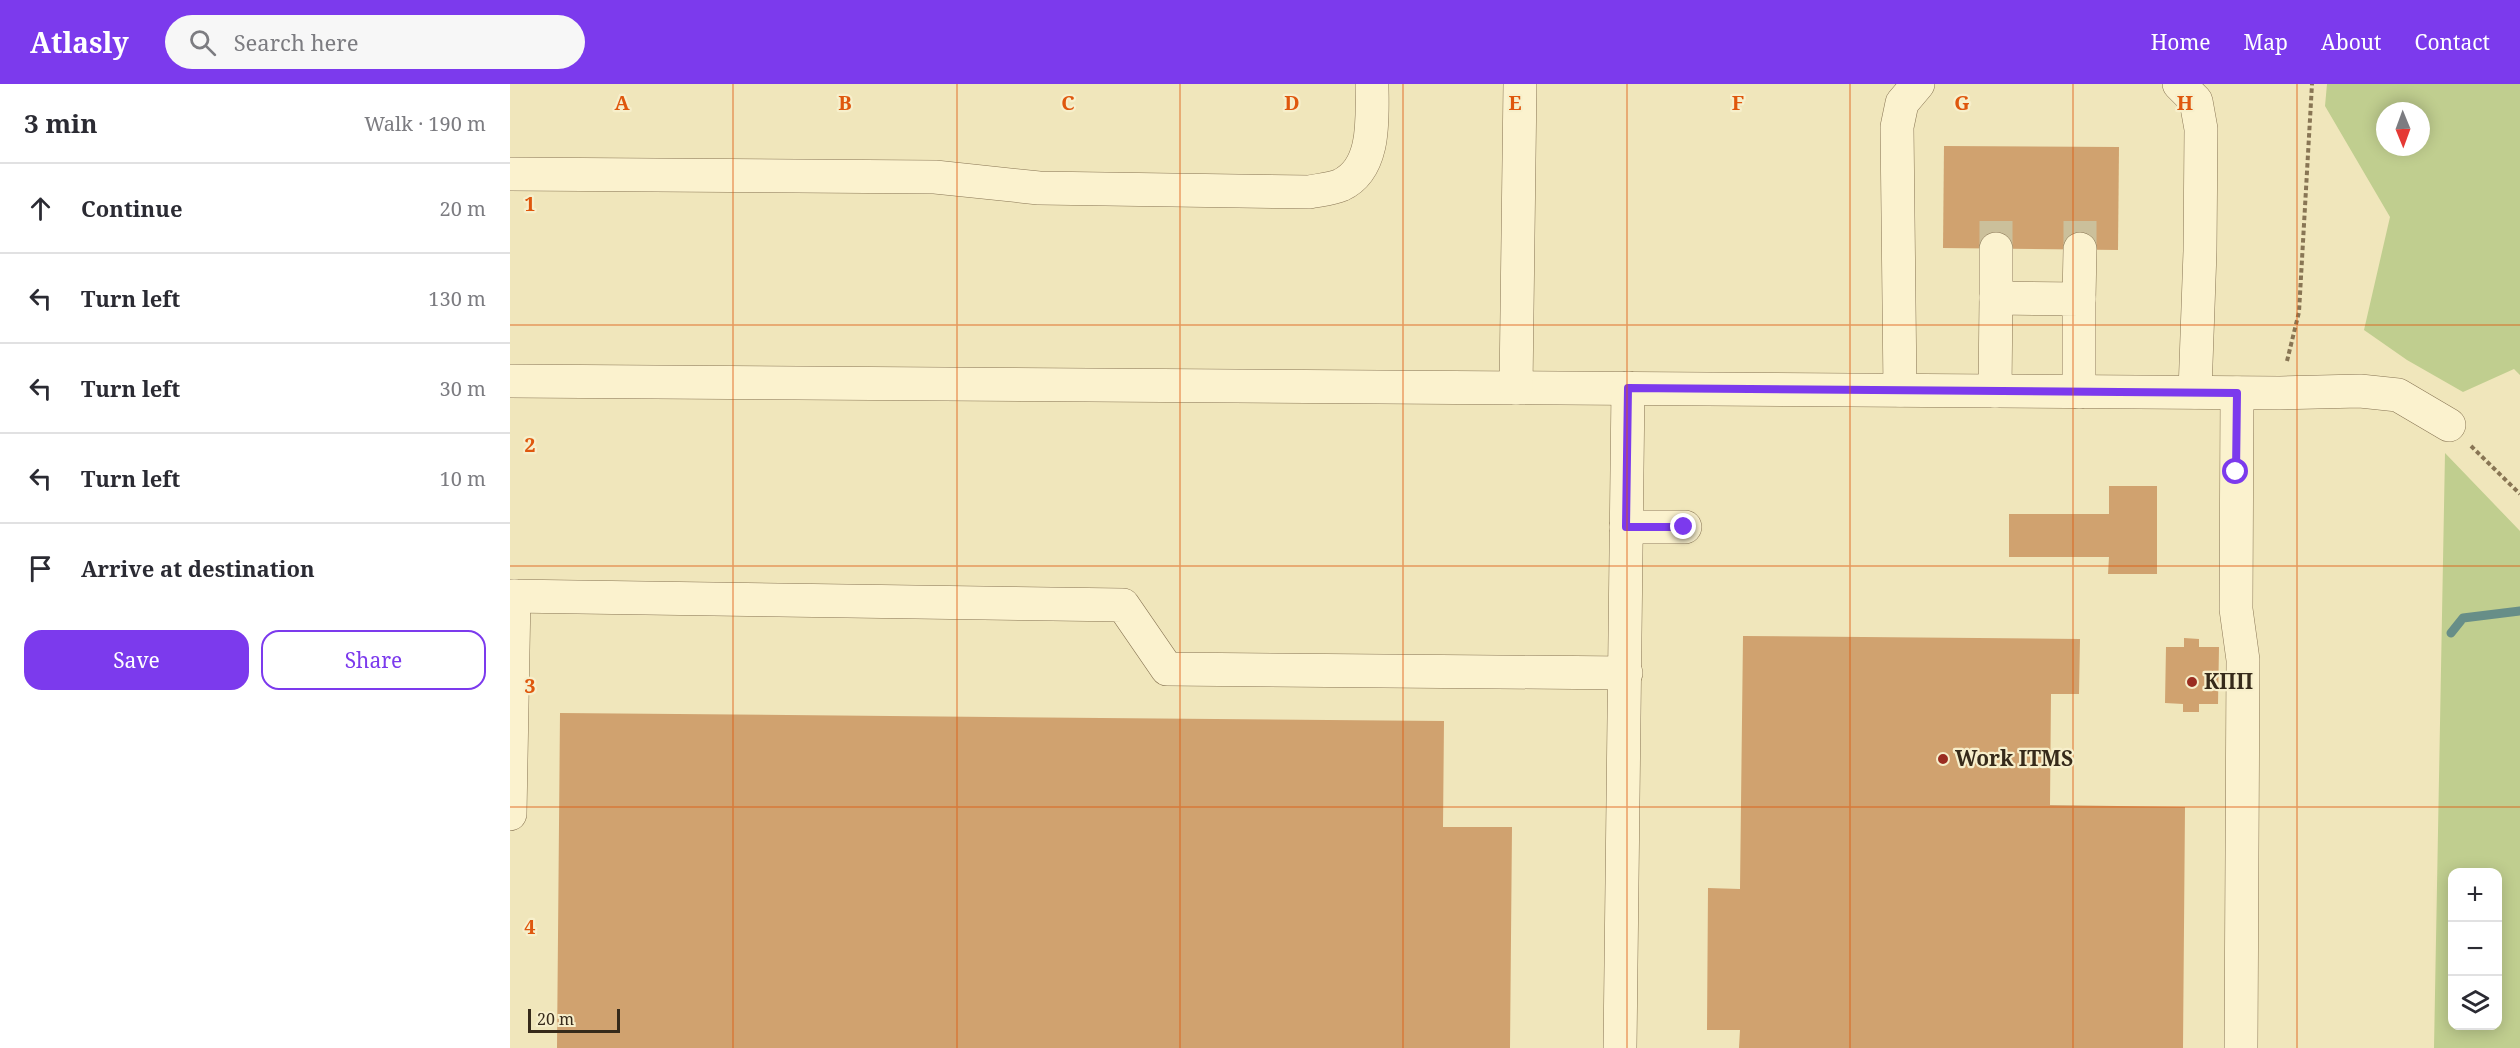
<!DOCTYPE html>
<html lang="en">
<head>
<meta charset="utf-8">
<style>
  body { margin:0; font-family:"Noto Serif",serif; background:#f7f7f7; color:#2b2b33 }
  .controls { position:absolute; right:18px; bottom:18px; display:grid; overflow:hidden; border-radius:12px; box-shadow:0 3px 15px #0003 }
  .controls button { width:54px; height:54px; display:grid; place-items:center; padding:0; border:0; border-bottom:2px solid #e1e1e2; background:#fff; color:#2b2b33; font:30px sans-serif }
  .compass { position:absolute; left:1866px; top:18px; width:54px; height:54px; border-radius:50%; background:#fff; box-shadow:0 3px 15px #0003; rotate:179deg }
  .scale { position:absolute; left:18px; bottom:15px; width:92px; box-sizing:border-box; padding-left:6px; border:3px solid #362a1a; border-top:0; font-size:16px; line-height:21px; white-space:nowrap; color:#362a1a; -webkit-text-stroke:4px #f7efcb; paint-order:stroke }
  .stop { position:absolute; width:18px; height:18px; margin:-14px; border:4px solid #7c3aed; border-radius:50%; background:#fff }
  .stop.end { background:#7c3aed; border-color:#fff; box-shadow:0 2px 6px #0008 }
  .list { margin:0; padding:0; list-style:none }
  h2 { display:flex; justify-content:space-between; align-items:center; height:78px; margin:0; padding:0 24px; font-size:26px }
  h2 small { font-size:20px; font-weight:400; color:#7c7c81 }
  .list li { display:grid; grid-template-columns:39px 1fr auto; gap:18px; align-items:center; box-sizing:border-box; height:90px; padding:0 24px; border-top:2px solid #e1e1e2 }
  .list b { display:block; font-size:22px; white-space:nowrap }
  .list em { font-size:20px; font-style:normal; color:#7c7c81 }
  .actions { display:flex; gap:12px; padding:18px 24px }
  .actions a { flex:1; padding:14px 0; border:2px solid #7c3aed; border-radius:18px; text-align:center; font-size:21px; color:#7c3aed }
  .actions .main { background:#7c3aed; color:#fff }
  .icon { flex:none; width:33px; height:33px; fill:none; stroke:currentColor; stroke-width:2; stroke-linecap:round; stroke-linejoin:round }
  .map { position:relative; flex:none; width:2010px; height:964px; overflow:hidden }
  header { display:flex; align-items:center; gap:36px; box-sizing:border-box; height:84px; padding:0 30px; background:#7c3aed; color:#fff }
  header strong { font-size:28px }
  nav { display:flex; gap:33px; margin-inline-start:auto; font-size:21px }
  .search { width:420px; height:54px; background:#f7f7f7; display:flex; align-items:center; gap:15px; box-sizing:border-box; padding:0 21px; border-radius:33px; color:#7c7c81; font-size:22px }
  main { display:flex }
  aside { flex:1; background:#fff }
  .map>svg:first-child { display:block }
  .green { fill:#c0ce8f; fill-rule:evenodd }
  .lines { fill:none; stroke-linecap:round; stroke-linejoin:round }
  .stream { stroke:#678e88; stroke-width:9 }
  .building { fill:#d0a26f }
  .minor-tunnel { stroke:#cbc09b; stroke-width:33; stroke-dasharray:33 16; stroke-linecap:butt }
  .minor-casing { stroke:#887554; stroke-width:34 }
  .path { stroke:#887554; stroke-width:4; stroke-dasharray:4.5 3; stroke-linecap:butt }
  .minor { stroke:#fbf2ce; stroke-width:33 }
  .route { stroke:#7c3aed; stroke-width:8 }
  .grid { fill:none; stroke:#df570d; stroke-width:1.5; stroke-opacity:0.55 }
  .poi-dot { fill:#9a2d21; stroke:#f7efcb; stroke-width:2 }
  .labels { text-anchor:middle; stroke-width:4.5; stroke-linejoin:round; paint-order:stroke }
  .poi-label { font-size:21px; font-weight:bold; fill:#362a1a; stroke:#f7efcb; text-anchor:start }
  .grid-label { font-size:20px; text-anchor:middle; font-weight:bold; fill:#df570d; stroke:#f7efcb; stroke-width:4.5; stroke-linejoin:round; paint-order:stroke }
</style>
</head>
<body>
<header>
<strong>Atlasly</strong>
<div class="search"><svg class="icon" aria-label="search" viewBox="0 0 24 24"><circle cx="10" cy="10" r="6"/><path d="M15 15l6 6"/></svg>Search here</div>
<nav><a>Home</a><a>Map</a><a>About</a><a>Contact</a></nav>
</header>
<main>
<aside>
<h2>3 min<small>Walk · 190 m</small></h2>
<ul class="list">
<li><svg class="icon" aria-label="ahead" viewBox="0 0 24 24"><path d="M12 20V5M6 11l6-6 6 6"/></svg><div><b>Continue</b></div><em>20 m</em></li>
<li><svg class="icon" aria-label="left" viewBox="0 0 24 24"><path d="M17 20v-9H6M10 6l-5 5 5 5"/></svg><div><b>Turn left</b></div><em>130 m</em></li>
<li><svg class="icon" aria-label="left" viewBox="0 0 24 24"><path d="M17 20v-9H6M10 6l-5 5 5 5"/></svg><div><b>Turn left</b></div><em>30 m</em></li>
<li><svg class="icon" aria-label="left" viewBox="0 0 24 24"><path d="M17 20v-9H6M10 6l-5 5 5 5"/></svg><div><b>Turn left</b></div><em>10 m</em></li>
<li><svg class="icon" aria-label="arrive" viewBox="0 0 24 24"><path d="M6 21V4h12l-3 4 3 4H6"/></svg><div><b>Arrive at destination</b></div></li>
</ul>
<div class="actions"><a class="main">Save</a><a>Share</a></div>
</aside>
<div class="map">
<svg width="2010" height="964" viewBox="0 0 2010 964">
  <rect width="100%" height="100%" fill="#f0e6bb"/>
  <!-- green -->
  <g class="green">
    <path d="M1817,0H2010V291L2004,285L1953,308L1897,276L1854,246L1880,133L1815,22ZM1875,27H1911V63H1875Z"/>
    <path d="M1935,369L2010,447V964H1924ZM1988,788V942H1942V788Z"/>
  </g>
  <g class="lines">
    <!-- stream -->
    <polyline class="stream" points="1941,549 1953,534 2010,527"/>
  </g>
  <!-- building -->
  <g class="building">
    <polygon points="1434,62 1609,63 1608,166 1433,164"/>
    <polygon points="1599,402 1647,402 1647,490 1598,490 1599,473 1499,473 1499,430 1599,430"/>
    <polygon points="1233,552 1570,555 1569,610 1541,610 1540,721 1675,723 1673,964 1229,964 1230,946 1197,946 1198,804 1230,805"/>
    <polygon points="1674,554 1689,555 1689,563 1709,563 1708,620 1689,620 1689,628 1673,628 1673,620 1655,619 1656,563 1674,563"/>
    <polygon points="50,629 934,637 933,743 1002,743 1000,964 47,964"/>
  </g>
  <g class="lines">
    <!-- minor-tunnel -->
    <g class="minor-tunnel">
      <polyline points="1486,165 1486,137"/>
      <polyline points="1570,165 1570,137"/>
    </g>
    <!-- minor casing -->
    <g class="minor-casing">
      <g id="minor">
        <polyline points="1669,0 1686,17 1691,45 1690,167 1685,308"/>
        <path d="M0,90L425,93L529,104L799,108C809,106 822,105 831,101C867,84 862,32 862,0"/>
        <polyline points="1486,165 1486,214"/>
        <polyline points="1569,215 1570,165"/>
        <polyline points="0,297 1770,309 1850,307 1888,311 1939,341"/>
        <polyline points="1006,304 1010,0"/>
        <polyline points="1390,306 1387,43 1392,19 1408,0"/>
        <polyline points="1485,307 1486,214 1569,215 1569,308"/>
        <polyline points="1727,309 1726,525 1733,576 1731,964"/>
        <polyline points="1116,443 1175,443"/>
        <polyline points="0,512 613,521 657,585 1116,589"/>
        <polyline points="0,730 4,512"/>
        <polyline points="1110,964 1118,304"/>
      </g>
    </g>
    <!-- path -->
    <g class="path">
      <polyline points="1777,277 1789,228 1802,0"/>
      <polyline points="1961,362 2010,410"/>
    </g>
    <!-- minor -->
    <use href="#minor" class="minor"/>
  </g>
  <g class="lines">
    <!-- route -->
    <polyline class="route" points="1174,443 1116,443 1118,304 1727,309 1726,388"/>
  </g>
  <!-- grid -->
  <path class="grid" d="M223,0V964M447,0V964M670,0V964M893,0V964M1117,0V964M1340,0V964M1563,0V964M1787,0V964M0,241H2010M0,482H2010M0,723H2010"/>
  <!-- markers -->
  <g class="poi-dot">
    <circle cx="1682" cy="598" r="6"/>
    <circle cx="1433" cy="675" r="6"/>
  </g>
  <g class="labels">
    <!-- poi labels -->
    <g class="poi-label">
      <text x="1694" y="605">КПП</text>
      <text x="1445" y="682">Work ITMS</text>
    </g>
  </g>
  <g class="grid-label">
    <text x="112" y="26">A</text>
    <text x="335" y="26">B</text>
    <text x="558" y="26">C</text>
    <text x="782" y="26">D</text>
    <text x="1005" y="26">E</text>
    <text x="1228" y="26">F</text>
    <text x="1452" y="26">G</text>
    <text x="1675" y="26">H</text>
    <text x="20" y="127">1</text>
    <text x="20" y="368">2</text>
    <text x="20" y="609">3</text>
    <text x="20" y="850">4</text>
  </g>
</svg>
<div class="controls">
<button>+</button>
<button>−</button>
<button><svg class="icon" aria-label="layers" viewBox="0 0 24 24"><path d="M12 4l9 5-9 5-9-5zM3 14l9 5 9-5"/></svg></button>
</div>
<svg class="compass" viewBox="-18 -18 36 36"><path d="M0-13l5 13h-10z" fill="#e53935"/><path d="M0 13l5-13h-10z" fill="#7c7c81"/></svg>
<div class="scale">20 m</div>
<div class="stop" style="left:1726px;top:388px"></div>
<div class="stop end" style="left:1174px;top:443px"></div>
</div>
</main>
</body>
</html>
